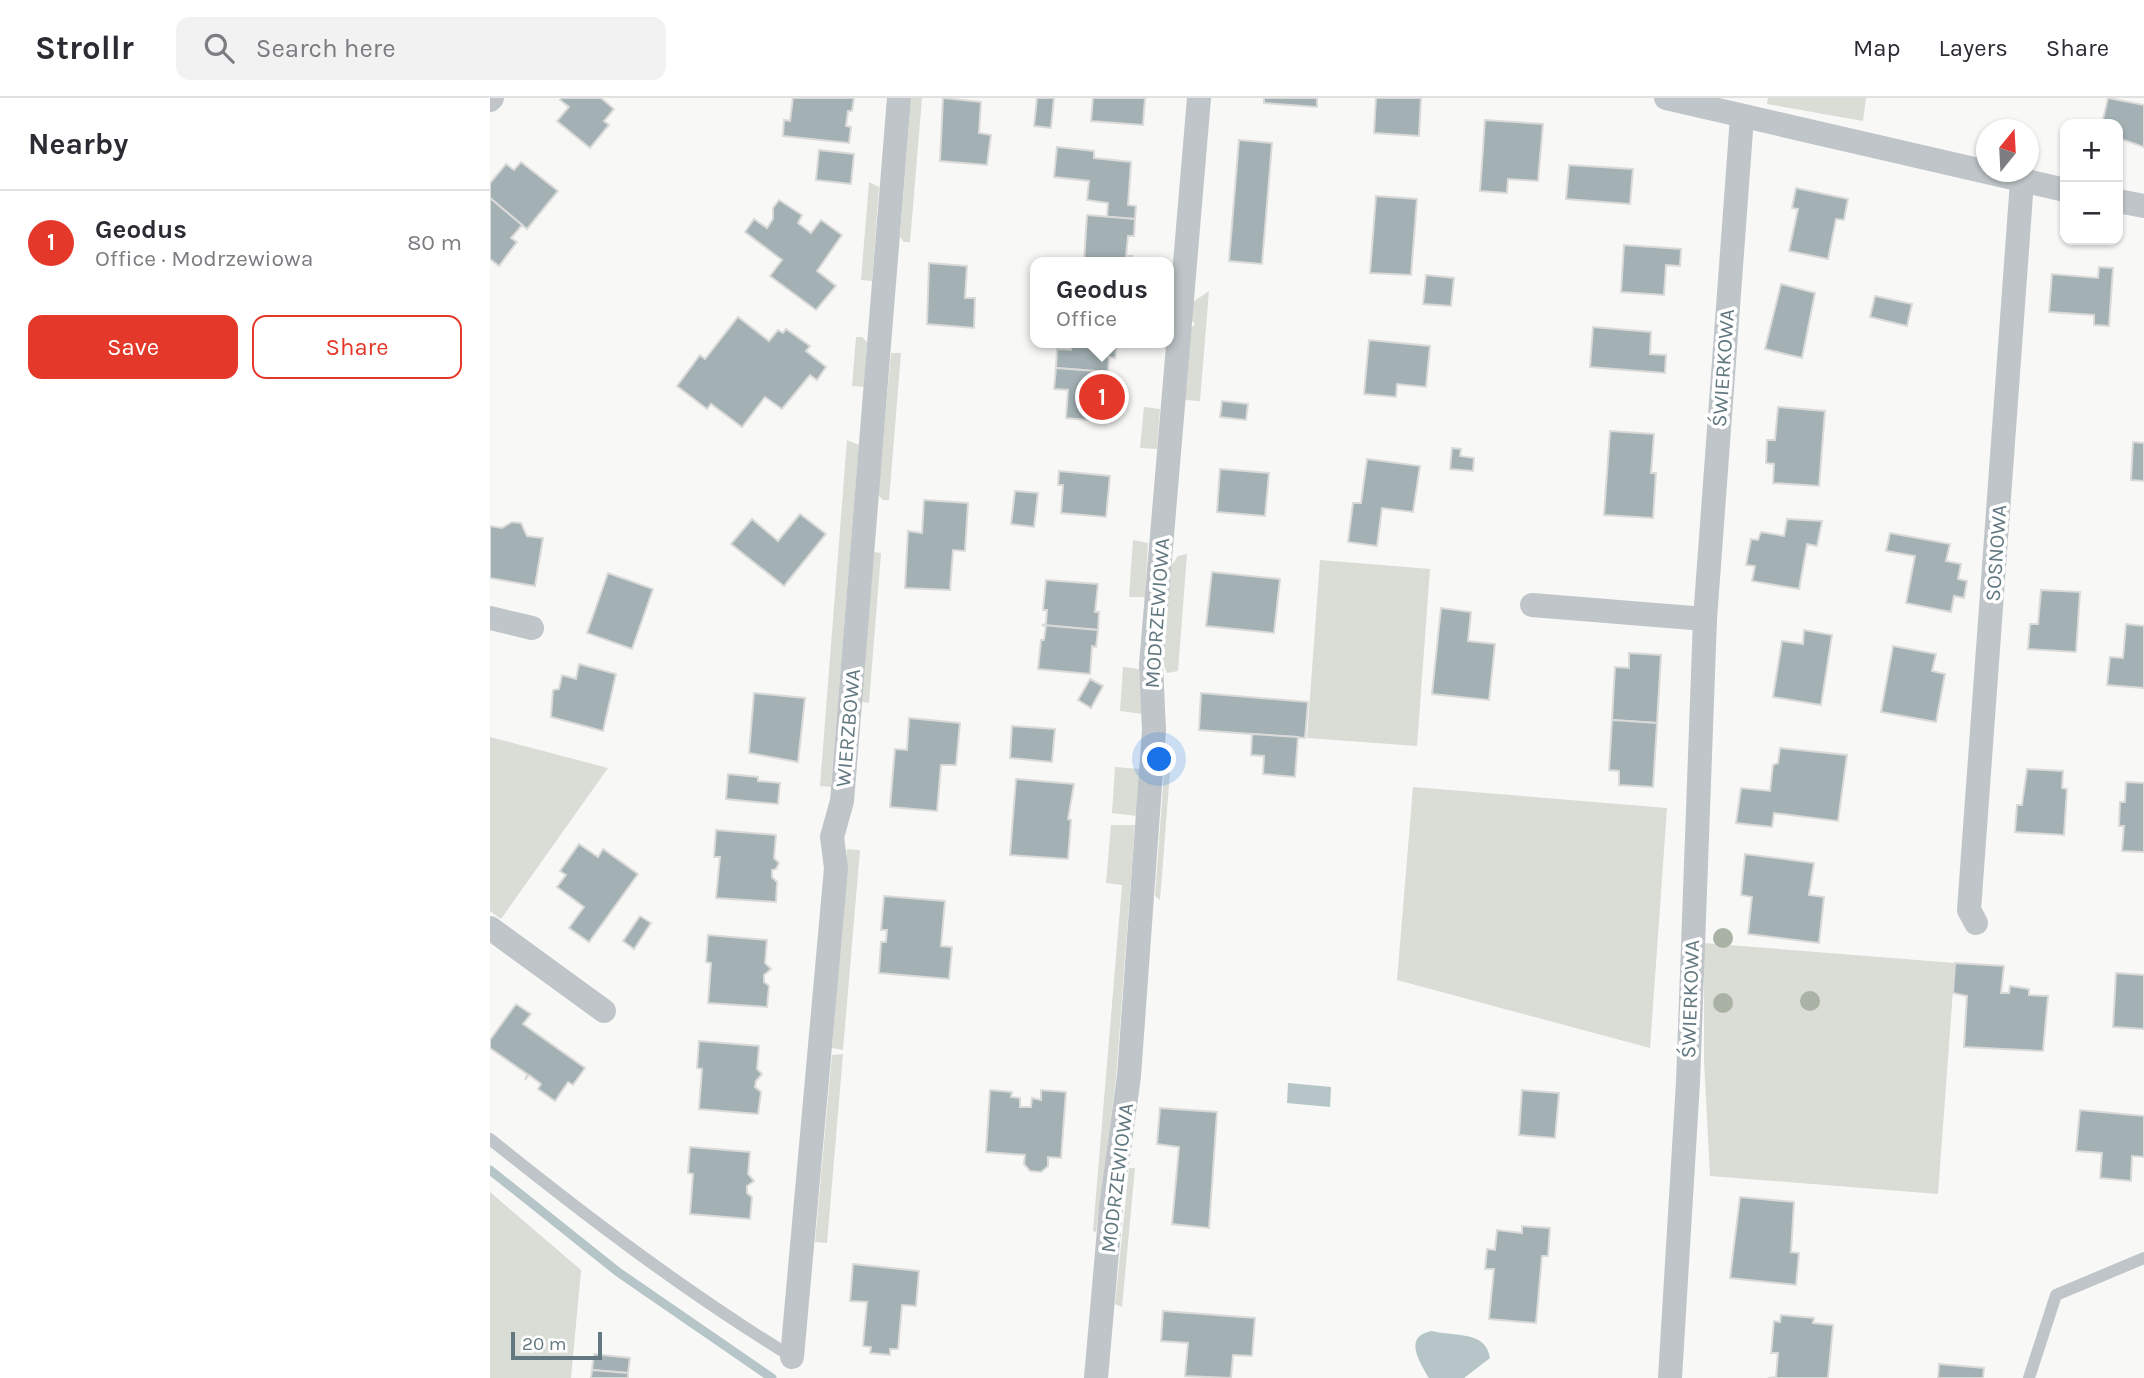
<!DOCTYPE html>
<html lang="en">
<head>
<meta charset="utf-8">
<style>
  body { margin:0; font-family:Karla,sans-serif; background:#f2f2f3; color:#2b2b33 }
  .controls { position:absolute; right:21px; top:21px; display:grid; overflow:hidden; border-radius:14px; box-shadow:0 2px 5px #0004 }
  .controls button { width:63px; height:63px; display:grid; place-items:center; padding:0; border:0; border-bottom:2px solid #e1e1e2; background:#fff; color:#2b2b33; font:35px sans-serif }
  .compass { position:absolute; left:1486px; top:21px; width:63px; height:63px; border-radius:50%; background:#fff; box-shadow:0 2px 5px #0004; rotate:18deg }
  .scale { position:absolute; left:21px; bottom:18px; width:91px; box-sizing:border-box; padding-left:7px; border:4px solid #637981; border-top:0; font-size:19px; line-height:24px; white-space:nowrap; color:#637981; -webkit-text-stroke:5px #fff; paint-order:stroke }
  .you { position:absolute; left:670px; top:662px; width:24px; height:24px; margin:-18px; border:5px solid #fff; border-radius:50%; background:#1a73e8; box-shadow:0 0 0 10px #1a73e833 }
  .badge { display:grid; place-items:center; width:46px; height:46px; border-radius:50%; background:#e4392a; color:#fff; font-size:23px; font-weight:700 }
  .pin { position:absolute; translate:-50% -50%; border:4px solid #fff; box-shadow:0 2px 7px #0006 }
  .popup { position:absolute; left:540px; top:159px; width:144px; height:91px; box-sizing:border-box; display:grid; place-content:center; border-radius:14px; background:#fff; filter:drop-shadow(0 2px 5px #0005); font-size:23px; white-space:nowrap; color:#7c7c81 }
  .popup b { font-size:26px; color:#2b2b33 }
  .popup::after { content:''; position:absolute; left:50%; top:100%; margin-left:-14px; border:14px solid transparent; border-top-color:#fff }
  .list { margin:0; padding:0; list-style:none }
  h2 { display:flex; justify-content:space-between; align-items:center; height:91px; margin:0; padding:0 28px; font-size:30px }
  h2 small { font-size:23px; font-weight:400; color:#7c7c81 }
  .list li { display:grid; grid-template-columns:46px 1fr auto; gap:21px; align-items:center; box-sizing:border-box; height:105px; padding:0 28px; border-top:2px solid #e1e1e2 }
  .list b { display:block; font-size:26px; white-space:nowrap }
  .list p { margin:0; font-size:23px; white-space:nowrap; color:#7c7c81 }
  .list em { font-size:23px; font-style:normal; color:#7c7c81 }
  .actions { display:flex; gap:14px; padding:21px 28px }
  .actions a { flex:1; padding:16px 0; border:2px solid #e4392a; border-radius:14px; text-align:center; font-size:24px; color:#e4392a }
  .actions .main { background:#e4392a; color:#fff }
  .icon { flex:none; width:38px; height:38px; fill:none; stroke:currentColor; stroke-width:2; stroke-linecap:round; stroke-linejoin:round }
  .map { position:relative; flex:none; width:1654px; height:1280px; overflow:hidden }
  header { display:flex; align-items:center; gap:42px; box-sizing:border-box; height:98px; padding:0 35px; background:#fff; border-bottom:2px solid #e1e1e2 }
  header strong { font-size:33px }
  nav { display:flex; gap:38px; margin-inline-start:auto; font-size:24px }
  .search { width:490px; height:63px; background:#f2f2f3; display:flex; align-items:center; gap:18px; box-sizing:border-box; padding:0 24px; border-radius:14px; color:#7c7c81; font-size:26px }
  main { display:flex }
  aside { flex:1; background:#fff }
  .map>svg:first-child { display:block }
  .green { fill:#d9ddd5 }
  .water { fill:#b6c5c7 }
  .lines { fill:none; stroke-linecap:round; stroke-linejoin:round }
  .stream { stroke:#b6c5c7; stroke-width:9 }
  .building { fill:#a3b0b4; stroke:#dadad8; stroke-width:2 }
  .service { stroke:#bfc5c8; stroke-width:12 }
  .minor { stroke:#bfc5c8; stroke-width:24 }
  .tree { fill:#aab2a5 }
  .labels { text-anchor:middle; stroke-width:7; stroke-linejoin:round; paint-order:stroke }
  .street-label { font-size:21px; fill:#637981; stroke:#fff }
</style>
</head>
<body>
<header>
<strong>Strollr</strong>
<div class="search"><svg class="icon" aria-label="search" viewBox="0 0 24 24"><circle cx="10" cy="10" r="6"/><path d="M15 15l6 6"/></svg>Search here</div>
<nav><a>Map</a><a>Layers</a><a>Share</a></nav>
</header>
<main>
<aside>
<h2>Nearby<small></small></h2>
<ul class="list">
<li><span class="badge">1</span><div><b>Geodus</b><p>Office · Modrzewiowa</p></div><em>80 m</em></li>
</ul>
<div class="actions"><a class="main">Save</a><a>Share</a></div>
</aside>
<div class="map">
<svg width="1654" height="1280" viewBox="0 0 1654 1280">
  <rect width="100%" height="100%" fill="#f8f8f6"/>
  <!-- green -->
  <g class="green">
    <polygon points="421,0 432,0 420,144 414,144 410,139"/>
    <polygon points="1278,0 1376,0 1373,23 1277,6"/>
    <polygon points="379,84 389,89 382,183 371,182"/>
    <polygon points="719,193 710,303 695,302 701,230 705,226 701,222 703,204"/>
    <polygon points="366,239 372,239 377,244 374,289 362,288"/>
    <polygon points="401,255 411,255 399,402 393,402 388,397"/>
    <polygon points="654,309 670,311 667,351 650,350"/>
    <polygon points="357,342 369,347 341,689 330,688"/>
    <polygon points="643,442 658,445 655,499 639,499"/>
    <polygon points="384,454 391,455 379,605 371,604"/>
    <polygon points="697,456 688,573 677,575 673,565 681,468 688,458"/>
    <polygon points="830,462 940,471 927,648 817,640"/>
    <polygon points="633,569 649,571 652,616 630,613"/>
    <polygon points="0,639 118,670 11,821 0,813"/>
    <polygon points="625,669 650,671 647,718 622,715"/>
    <polygon points="674,674 680,674 670,802 665,798"/>
    <polygon points="923,689 1177,710 1160,950 907,882"/>
    <polygon points="621,727 645,727 626,980 606,1134 603,1133 632,787 616,785"/>
    <polygon points="357,751 370,752 353,952 342,950"/>
    <polygon points="1214,845 1465,865 1448,1096 1220,1078 1214,962"/>
    <polygon points="353,956 337,1145 325,1144 342,957"/>
    <polygon points="639,1070 645,1070 632,1209 625,1206"/>
    <polygon points="0,1094 91,1172 81,1280 0,1280"/>
  </g>
  <!-- water -->
  <g class="water">
    <polygon points="798,985 841,989 840,1009 797,1005"/>
    <path d="M942,1233C964,1239 996,1232 1000,1260L974,1280H939C929,1263 913,1238 942,1233Z"/>
  </g>
  <g class="lines">
    <!-- stream -->
    <polyline class="stream" points="0,1072 128,1174 282,1280"/>
  </g>
  <!-- building -->
  <g class="building">
    <polygon points="72,0 111,0 124,11 114,23 119,27 100,50 67,23 79,9 70,2"/>
    <polygon points="303,0 364,0 362,13 358,13 356,28 361,29 359,45 293,38 294,22 300,23"/>
    <polygon points="453,0 491,4 489,35 501,37 497,67 450,63"/>
    <polygon points="547,0 564,0 561,30 544,28"/>
    <polygon points="603,0 655,0 653,27 601,23"/>
    <polygon points="774,0 827,0 827,9 774,5"/>
    <polygon points="886,0 931,0 929,38 884,35"/>
    <polygon points="1618,0 1654,7 1654,49 1628,40 1628,26 1612,26"/>
    <polygon points="995,22 1053,26 1048,83 1018,81 1017,95 990,93"/>
    <polygon points="749,42 782,45 772,166 739,163"/>
    <polygon points="567,49 604,53 604,60 641,64 638,107 646,108 645,121 617,119 618,105 597,102 599,83 564,79"/>
    <polygon points="329,52 364,56 361,86 326,82"/>
    <polygon points="31,64 68,93 37,131 0,100 0,85 16,66 24,72"/>
    <polygon points="1079,67 1143,71 1140,106 1076,101"/>
    <polygon points="1306,90 1358,101 1354,122 1346,121 1338,161 1299,153 1308,111 1302,110"/>
    <polygon points="886,98 927,101 921,177 880,175"/>
    <polygon points="0,100 32,127 21,140 27,144 9,168 0,161"/>
    <polygon points="289,102 312,117 308,125 321,135 331,122 352,137 327,173 346,188 326,212 280,178 292,162 255,134 264,121 277,130 283,121 283,110"/>
    <polygon points="597,117 645,121 644,138 638,138 636,158 642,158 642,164 594,164"/>
    <polygon points="1134,147 1191,151 1190,168 1176,167 1174,197 1131,194"/>
    <polygon points="439,165 477,168 475,200 485,200 484,230 437,226"/>
    <polygon points="1609,169 1623,170 1619,228 1604,227 1604,217 1559,214 1562,176 1608,180"/>
    <polygon points="936,177 964,180 961,208 933,206"/>
    <polygon points="1291,186 1325,195 1312,260 1275,251"/>
    <polygon points="1385,198 1422,206 1417,228 1380,219"/>
    <polygon points="248,219 279,243 288,232 293,235 296,231 320,248 316,253 336,269 327,282 320,277 292,311 275,299 252,329 221,306 217,311 187,288 210,257 215,261"/>
    <polygon points="1103,229 1161,234 1160,256 1176,257 1175,275 1100,269"/>
    <polygon points="879,242 940,248 936,289 907,286 906,299 874,296"/>
    <polygon points="582,245 627,245 625,260 619,259 618,274 566,270 567,251 581,252"/>
    <polygon points="566,270 618,274 616,288 623,289 621,324 576,320 578,292 564,291"/>
    <polygon points="732,303 758,306 756,322 730,319"/>
    <polygon points="1288,309 1335,313 1329,388 1283,385 1284,366 1276,365 1277,342 1285,342"/>
    <polygon points="1120,333 1164,336 1161,375 1166,375 1163,420 1114,417"/>
    <polygon points="1643,344 1654,345 1654,383 1641,382"/>
    <polygon points="962,350 971,351 970,358 984,360 983,373 960,371"/>
    <polygon points="877,361 930,368 923,414 892,410 887,448 858,444 863,405 871,405"/>
    <polygon points="730,371 779,375 775,418 727,414"/>
    <polygon points="569,373 620,378 616,419 571,415 573,387 568,387"/>
    <polygon points="525,393 548,395 544,429 521,426"/>
    <polygon points="434,402 478,405 475,453 463,452 460,492 415,490 418,433 432,435"/>
    <polygon points="310,416 336,436 294,488 241,446 262,421 288,443"/>
    <polygon points="1297,421 1332,423 1327,448 1317,446 1309,491 1262,483 1265,468 1256,467 1261,441 1268,442 1271,434 1294,438"/>
    <polygon points="22,424 31,425 37,438 53,440 45,488 0,480 0,428 12,430"/>
    <polygon points="1400,435 1460,446 1456,463 1471,466 1468,481 1477,483 1474,500 1464,498 1461,514 1416,505 1425,458 1396,453"/>
    <polygon points="722,474 790,481 784,535 716,528"/>
    <polygon points="118,475 163,491 142,551 97,535"/>
    <polygon points="556,482 608,486 605,514 609,514 608,532 552,527 556,526 557,512 553,512"/>
    <polygon points="1551,492 1590,494 1586,554 1538,551 1540,526 1548,526"/>
    <polygon points="951,510 981,514 978,543 1005,546 999,602 942,596"/>
    <polygon points="1636,526 1654,528 1654,590 1617,587 1620,559 1633,560"/>
    <polygon points="552,527 608,532 606,549 602,548 600,576 548,571 551,542 554,542 556,528"/>
    <polygon points="1314,532 1342,537 1331,607 1283,599 1292,543 1313,546"/>
    <polygon points="1403,548 1446,556 1442,573 1455,576 1446,624 1391,614"/>
    <polygon points="1139,555 1171,557 1167,625 1122,622 1125,569 1139,570"/>
    <polygon points="89,566 126,576 113,633 61,619 63,592 69,591 72,577 86,581"/>
    <polygon points="600,581 613,588 601,610 588,602"/>
    <polygon points="264,595 315,600 308,664 259,655"/>
    <polygon points="711,595 818,604 815,640 709,632"/>
    <polygon points="419,620 470,625 466,667 451,667 447,713 400,709 405,651 417,652"/>
    <polygon points="1122,622 1167,625 1163,689 1129,687 1129,673 1119,672"/>
    <polygon points="522,628 565,631 562,664 520,660"/>
    <polygon points="762,636 808,639 805,679 773,676 774,658 761,657"/>
    <polygon points="1290,650 1357,657 1348,723 1284,715 1282,729 1246,725 1251,690 1280,693 1283,667 1288,665"/>
    <polygon points="1537,671 1573,673 1572,690 1577,691 1574,737 1525,734 1527,707 1532,707"/>
    <polygon points="238,676 268,679 268,683 290,685 288,706 236,701"/>
    <polygon points="526,681 584,686 578,721 581,722 578,761 520,757"/>
    <polygon points="1636,684 1654,685 1654,754 1632,753 1634,728 1629,728 1630,704 1635,704"/>
    <polygon points="226,732 286,737 284,760 289,765 286,771 282,772 282,779 287,784 286,804 226,800 230,759 224,759"/>
    <polygon points="89,746 108,759 113,751 148,776 99,844 79,830 94,809 67,789 76,777 70,773"/>
    <polygon points="1255,756 1324,765 1319,797 1334,799 1329,845 1258,836 1262,799 1251,797"/>
    <polygon points="394,798 455,803 451,848 462,849 459,881 389,875 391,844 396,844 397,832 391,832"/>
    <polygon points="150,818 161,825 144,851 133,843"/>
    <polygon points="218,837 277,842 275,865 281,871 274,877 274,884 279,888 277,909 218,905 221,865 216,864"/>
    <polygon points="1465,865 1514,868 1511,895 1519,895 1520,888 1539,891 1539,897 1558,898 1553,953 1474,949 1477,898 1463,895"/>
    <polygon points="1626,875 1654,877 1654,931 1623,929"/>
    <polygon points="26,906 41,916 33,926 95,970 83,987 78,984 65,1003 48,991 51,986 39,977 35,982 37,976 0,950 0,942"/>
    <polygon points="209,943 269,948 267,971 272,976 266,983 265,989 271,994 268,1016 209,1011 212,971 207,970"/>
    <polygon points="500,992 522,994 521,999 530,1000 530,1009 541,1009 542,1000 551,1002 551,992 576,994 571,1060 558,1059 558,1068 551,1074 540,1073 534,1066 535,1057 496,1054"/>
    <polygon points="1032,992 1069,995 1065,1040 1029,1037"/>
    <polygon points="670,1010 727,1014 719,1130 682,1126 689,1049 667,1046"/>
    <polygon points="1590,1012 1654,1018 1654,1059 1642,1058 1641,1083 1610,1080 1612,1055 1586,1053"/>
    <polygon points="200,1049 260,1054 258,1076 264,1083 257,1088 257,1095 262,1099 260,1121 200,1116 203,1076 198,1075"/>
    <polygon points="1250,1099 1304,1104 1301,1154 1309,1155 1306,1187 1240,1180"/>
    <polygon points="1032,1128 1060,1130 1058,1158 1052,1158 1046,1225 999,1221 1004,1171 995,1171 997,1151 1005,1152 1007,1132 1032,1135"/>
    <polygon points="363,1166 429,1173 426,1208 412,1207 408,1251 400,1251 400,1257 380,1255 381,1249 373,1248 377,1204 360,1203"/>
    <polygon points="673,1213 765,1220 762,1258 743,1257 741,1280 695,1278 698,1245 671,1243"/>
    <polygon points="1291,1217 1324,1220 1323,1225 1343,1227 1338,1280 1278,1280 1286,1279 1288,1255 1281,1255 1284,1223 1290,1224"/>
    <polygon points="104,1256 140,1260 138,1275 102,1272"/>
    <polygon points="1449,1266 1494,1270 1493,1280 1448,1280"/>
    <polygon points="102,1272 138,1275 138,1280 101,1280"/>
  </g>
  <g class="lines">
    <!-- service -->
    <g class="service">
      <path d="M0,1041C97,1119 196,1194 302,1259"/>
      <polyline points="1539,1280 1566,1197 1654,1160"/>
    </g>
    <!-- minor -->
    <g class="minor">
      <polyline points="1176,0 1575,92"/>
      <polyline points="0,2 2,0"/>
      <polyline points="1628,103 1654,108"/>
      <polyline points="1042,507 1215,521"/>
      <polyline points="0,520 42,530"/>
      <polyline points="1486,825 1479,812 1532,83"/>
      <polyline points="0,830 114,913"/>
      <polyline points="302,1259 346,770 342,739 352,703 409,0"/>
      <polyline points="606,1280 621,1109 639,978 664,632 661,567 709,0"/>
      <polyline points="1180,1280 1198,984 1215,521 1252,19"/>
    </g>
  </g>
  <!-- trees -->
  <g class="tree">
    <circle cx="1233" cy="840" r="10"/>
    <circle cx="1320" cy="903" r="10"/>
    <circle cx="1233" cy="905" r="10"/>
  </g>
  <g class="labels">
    <!-- street labels -->
    <g class="street-label">
      <text transform="translate(1233 270) rotate(-86)" y="7">ŚWIERKOWA</text>
      <text transform="translate(1506 455) rotate(-86)" y="7">SOSNOWA</text>
      <text transform="translate(667 515) rotate(-86)" y="7">MODRZEWIOWA</text>
      <text transform="translate(358 630) rotate(-85)" y="7">WIERZBOWA</text>
      <text transform="translate(1200 901) rotate(-88)" y="7">ŚWIERKOWA</text>
      <text transform="translate(627 1080) rotate(-83)" y="7">MODRZEWIOWA</text>
    </g>
  </g>
</svg>
<div class="controls">
<button>+</button>
<button>−</button>
</div>
<svg class="compass" viewBox="-18 -18 36 36"><path d="M0-13l5 13h-10z" fill="#e53935"/><path d="M0 13l5-13h-10z" fill="#7c7c81"/></svg>
<div class="scale">20 m</div>
<div class="you"></div>
<div class="pin badge" style="left:612px;top:299px">1</div>
<div class="popup"><b>Geodus</b>Office</div>
</div>
</main>
</body>
</html>
